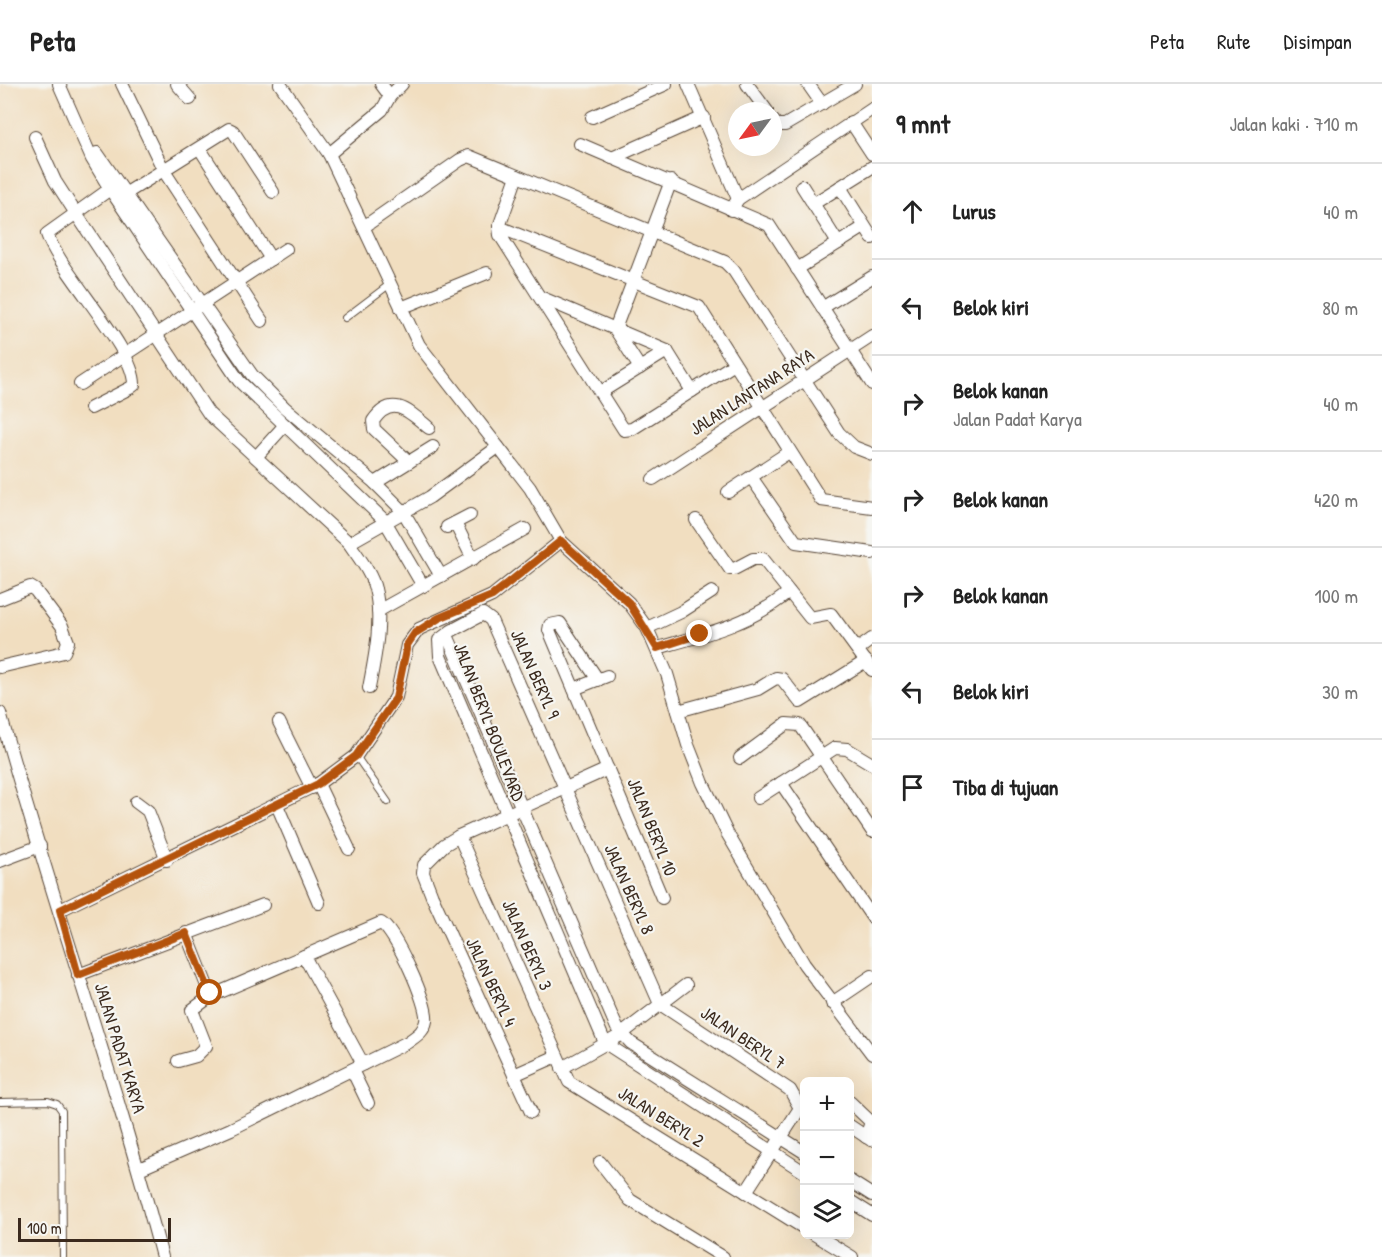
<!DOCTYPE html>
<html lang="id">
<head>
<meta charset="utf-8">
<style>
  body { margin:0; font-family:"Patrick Hand",sans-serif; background:#f6f6f6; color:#222 }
  .controls { position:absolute; right:18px; bottom:18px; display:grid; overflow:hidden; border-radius:9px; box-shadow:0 6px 24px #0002 }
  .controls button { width:54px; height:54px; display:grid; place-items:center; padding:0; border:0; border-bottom:2px solid #e0e0e0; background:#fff; color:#222; font:30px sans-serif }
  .compass { position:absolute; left:728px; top:18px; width:54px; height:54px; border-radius:50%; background:#fff; box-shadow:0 6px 24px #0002; rotate:237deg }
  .scale { position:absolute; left:18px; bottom:15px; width:153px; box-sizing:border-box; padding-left:6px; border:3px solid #3b2a1e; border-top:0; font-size:16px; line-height:21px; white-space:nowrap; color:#3b2a1e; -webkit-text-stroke:4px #f6f6f2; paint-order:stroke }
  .stop { position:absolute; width:18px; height:18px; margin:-14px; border:4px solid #b45309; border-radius:50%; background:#fff }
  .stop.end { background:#b45309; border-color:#fff; box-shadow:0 2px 6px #0008 }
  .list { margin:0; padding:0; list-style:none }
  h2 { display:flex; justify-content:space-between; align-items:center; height:78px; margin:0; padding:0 24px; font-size:26px }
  h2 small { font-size:20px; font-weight:400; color:#767676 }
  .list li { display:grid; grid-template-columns:39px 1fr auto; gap:18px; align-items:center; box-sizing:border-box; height:96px; padding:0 24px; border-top:2px solid #e0e0e0 }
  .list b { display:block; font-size:22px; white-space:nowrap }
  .list p { margin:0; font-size:20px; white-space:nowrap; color:#767676 }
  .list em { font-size:20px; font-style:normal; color:#767676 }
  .icon { flex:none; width:33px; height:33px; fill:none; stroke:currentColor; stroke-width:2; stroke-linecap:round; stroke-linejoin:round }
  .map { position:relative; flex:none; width:872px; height:1173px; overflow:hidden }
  header { display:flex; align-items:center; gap:36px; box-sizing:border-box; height:84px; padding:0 30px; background:#fff; border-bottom:2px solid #e0e0e0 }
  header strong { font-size:28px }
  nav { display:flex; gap:33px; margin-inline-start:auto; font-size:21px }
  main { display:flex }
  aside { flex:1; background:#fff }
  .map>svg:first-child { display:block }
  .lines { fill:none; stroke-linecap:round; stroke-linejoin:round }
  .lane-casing { stroke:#564536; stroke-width:8 }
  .street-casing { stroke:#564536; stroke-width:14 }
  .lane { stroke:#fff; stroke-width:6 }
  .street { stroke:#fff; stroke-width:12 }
  .route { stroke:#b45309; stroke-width:8 }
  .labels { text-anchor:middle; stroke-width:4.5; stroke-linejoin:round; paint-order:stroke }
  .street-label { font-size:18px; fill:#3b2a1e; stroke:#f6f6f2 }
</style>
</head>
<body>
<header>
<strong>Peta</strong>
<nav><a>Peta</a><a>Rute</a><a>Disimpan</a></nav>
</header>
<main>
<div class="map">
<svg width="872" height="1173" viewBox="0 0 872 1173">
  <rect width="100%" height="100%" fill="#f6f6f2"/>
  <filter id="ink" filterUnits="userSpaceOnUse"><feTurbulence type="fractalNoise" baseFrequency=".0167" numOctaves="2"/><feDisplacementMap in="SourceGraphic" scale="12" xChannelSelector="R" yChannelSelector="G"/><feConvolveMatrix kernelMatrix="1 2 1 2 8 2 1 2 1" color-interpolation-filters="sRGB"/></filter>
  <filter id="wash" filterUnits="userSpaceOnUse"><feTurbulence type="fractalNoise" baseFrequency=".008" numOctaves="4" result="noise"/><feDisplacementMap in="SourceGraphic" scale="24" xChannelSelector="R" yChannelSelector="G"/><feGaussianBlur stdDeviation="1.35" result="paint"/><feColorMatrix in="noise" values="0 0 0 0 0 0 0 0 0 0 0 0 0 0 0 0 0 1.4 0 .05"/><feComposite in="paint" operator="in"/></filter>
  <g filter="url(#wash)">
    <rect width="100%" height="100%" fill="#f1dec0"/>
  </g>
  <g filter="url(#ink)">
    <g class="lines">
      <!-- lane casing -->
      <g class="lane-casing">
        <g id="lane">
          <polyline points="345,234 390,200"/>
          <polyline points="356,672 388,718"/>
          <polyline points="0,1018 48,1017 57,1020 62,1027 63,1173"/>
        </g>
      </g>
      <!-- street casing -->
      <g class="street-casing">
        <g id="street">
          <polyline points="59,0 92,75 110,105 239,297 385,437 423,502"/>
          <polyline points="122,0 164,87 262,237"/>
          <polyline points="177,0 190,15"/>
          <polyline points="280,0 329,70 419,261 530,404 561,457 629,519 647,544 667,590 688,661 703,699 727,749 804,880 872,970"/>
          <polyline points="381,0 390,12"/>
          <polyline points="688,0 738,115"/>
          <polyline points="747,0 767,27"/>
          <polyline points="808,0 822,20"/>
          <polyline points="592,33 666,0"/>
          <polyline points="773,36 776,41 785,41 855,0"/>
          <polyline points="851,38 872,70"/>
          <path d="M35,53L55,97L75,128L209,330L349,459C358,473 371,488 375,505C383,535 375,573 369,604"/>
          <polyline points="580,60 769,141 872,300"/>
          <polyline points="200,65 271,175"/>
          <polyline points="97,69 252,291 284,323 375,399 403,427 441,492"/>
          <polyline points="329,70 382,26 390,12 402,0"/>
          <polyline points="612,74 704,33"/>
          <polyline points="517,92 499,143 500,151 624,346 632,345 733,281"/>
          <polyline points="802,102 838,159"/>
          <polyline points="840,103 872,154"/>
          <polyline points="125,110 229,45 233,47 273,108"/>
          <polyline points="813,120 872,83"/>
          <polyline points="731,126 738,115 872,25"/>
          <polyline points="365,142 460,76 469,72 725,178 734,187 839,349 854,363 872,370"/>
          <polyline points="499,143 699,223 821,416 872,423"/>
          <polyline points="797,185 864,143"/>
          <polyline points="540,213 667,267 692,307"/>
          <polyline points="401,224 487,189"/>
          <polyline points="822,224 872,193"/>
          <polyline points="640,284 615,245 671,97"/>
          <polyline points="80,300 286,165"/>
          <polyline points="601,308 667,267"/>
          <path d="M91,324L130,304L134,301C135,264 60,189 47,150L110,105"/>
          <polyline points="256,373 284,342"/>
          <path d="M409,378L374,345L373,337C392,309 410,328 429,344"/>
          <polyline points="751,393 796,458 872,469"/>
          <polyline points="653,395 872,252"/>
          <polyline points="375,399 433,363"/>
          <polyline points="728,408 789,368"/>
          <polyline points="696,436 730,485 734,485 753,475 763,475 810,534 831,530 872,586"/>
          <polyline points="455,439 473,475"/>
          <polyline points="447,443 470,431"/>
          <polyline points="349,459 430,413 498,363"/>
          <polyline points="0,515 30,503 35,506 62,542 68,558 64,568 0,583"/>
          <polyline points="378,527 525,445"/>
          <polyline points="647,544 681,528 712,508"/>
          <polyline points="447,551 617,944 631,959 804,1068"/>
          <path d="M657,564C704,551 751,540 789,508"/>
          <polyline points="858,565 872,555"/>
          <polyline points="598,596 560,539 550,541 549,546 662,814"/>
          <polyline points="574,605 607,592"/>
          <polyline points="678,627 758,605 776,594 782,595 800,618 866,577"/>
          <path d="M0,629C50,811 114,990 162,1173"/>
          <polyline points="279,638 312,704"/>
          <polyline points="740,674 786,640 800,641 872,747"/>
          <polyline points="781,699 872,833"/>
          <polyline points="318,700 349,765"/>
          <polyline points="758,714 835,664 847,665 872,680"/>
          <polyline points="136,718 148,727 167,776"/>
          <polyline points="277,721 319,819"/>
          <polyline points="459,752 569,998 804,1144"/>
          <polyline points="0,777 40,762"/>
          <polyline points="60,826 318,700 356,672 396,613 407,561 419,545 492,512 561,457"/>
          <polyline points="304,872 363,980"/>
          <polyline points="78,891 263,821"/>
          <polyline points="832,919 872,892"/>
          <polyline points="178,977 196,972 206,962 192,926 211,912"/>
          <polyline points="562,984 619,952 686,901"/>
          <polyline points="352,986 368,1019"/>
          <polyline points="514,991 557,972"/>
          <polyline points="850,1018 871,1038 866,1053"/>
          <polyline points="800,1024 790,1006 660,920 491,536 483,530 451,547 439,556 440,572 605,959 804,1088"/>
          <polyline points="531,1028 432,812 423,789 424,781 444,761 459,752 608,685"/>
          <polyline points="850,1042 871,1056"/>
          <polyline points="600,1078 630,1116 723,1173"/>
          <path d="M139,1085L231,1045L408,958C416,952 424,948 426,937C429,921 395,847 381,839L211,912L186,849"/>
          <polyline points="850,1097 872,1111"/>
          <polyline points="746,1108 800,1024"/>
          <polyline points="850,1117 872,1131"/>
          <polyline points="814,1150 852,1173"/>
        </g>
      </g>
      <!-- lane -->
      <use href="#lane" class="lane"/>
      <!-- street -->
      <use href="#street" class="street"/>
    </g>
  </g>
  <g class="lines" filter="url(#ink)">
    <!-- route -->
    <polyline class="route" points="210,909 186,849 78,891 60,826 318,700 356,672 396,614 407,561 415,549 439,534 492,512 561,457 629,519 657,564 700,550"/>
  </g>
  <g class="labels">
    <!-- street labels -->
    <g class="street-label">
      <text transform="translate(752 308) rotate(-33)" y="6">JALAN LANTANA RAYA</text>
      <text transform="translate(535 590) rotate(66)" y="6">JALAN BERYL 9</text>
      <text transform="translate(489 638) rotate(69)" y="6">JALAN BERYL BOULEVARD</text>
      <text transform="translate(652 743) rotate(68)" y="6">JALAN BERYL 10</text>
      <text transform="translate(629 805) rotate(66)" y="6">JALAN BERYL 8</text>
      <text transform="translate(527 861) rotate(66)" y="6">JALAN BERYL 3</text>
      <text transform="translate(491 898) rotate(65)" y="6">JALAN BERYL 4</text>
      <text transform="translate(743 954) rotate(34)" y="6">JALAN BERYL 7</text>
      <text transform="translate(120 964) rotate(73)" y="6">JALAN PADAT KARYA</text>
      <text transform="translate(661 1033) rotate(32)" y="6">JALAN BERYL 2</text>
    </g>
  </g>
</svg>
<div class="controls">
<button>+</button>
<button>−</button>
<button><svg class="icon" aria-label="layers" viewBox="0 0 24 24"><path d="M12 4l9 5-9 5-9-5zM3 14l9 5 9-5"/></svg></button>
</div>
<svg class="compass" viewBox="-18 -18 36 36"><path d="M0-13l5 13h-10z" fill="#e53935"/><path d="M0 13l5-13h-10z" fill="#767676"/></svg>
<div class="scale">100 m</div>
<div class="stop" style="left:210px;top:909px"></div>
<div class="stop end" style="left:700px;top:550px"></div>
</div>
<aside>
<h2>9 mnt<small>Jalan kaki · 710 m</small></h2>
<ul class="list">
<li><svg class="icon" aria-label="ahead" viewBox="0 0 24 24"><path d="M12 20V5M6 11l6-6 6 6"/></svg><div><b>Lurus</b></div><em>40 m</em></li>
<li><svg class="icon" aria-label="left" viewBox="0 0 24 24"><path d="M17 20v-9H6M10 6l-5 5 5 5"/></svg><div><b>Belok kiri</b></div><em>80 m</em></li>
<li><svg class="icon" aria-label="right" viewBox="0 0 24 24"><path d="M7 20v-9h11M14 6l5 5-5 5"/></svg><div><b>Belok kanan</b><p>Jalan Padat Karya</p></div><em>40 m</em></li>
<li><svg class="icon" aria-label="right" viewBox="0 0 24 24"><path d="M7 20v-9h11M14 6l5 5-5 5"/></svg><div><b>Belok kanan</b></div><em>420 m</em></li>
<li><svg class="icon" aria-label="right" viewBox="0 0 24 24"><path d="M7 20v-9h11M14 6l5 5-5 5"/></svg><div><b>Belok kanan</b></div><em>100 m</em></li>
<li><svg class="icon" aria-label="left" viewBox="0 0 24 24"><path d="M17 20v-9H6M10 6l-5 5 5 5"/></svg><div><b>Belok kiri</b></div><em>30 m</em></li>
<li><svg class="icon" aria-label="arrive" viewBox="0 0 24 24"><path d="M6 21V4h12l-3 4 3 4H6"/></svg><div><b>Tiba di tujuan</b></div></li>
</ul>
</aside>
</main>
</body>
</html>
